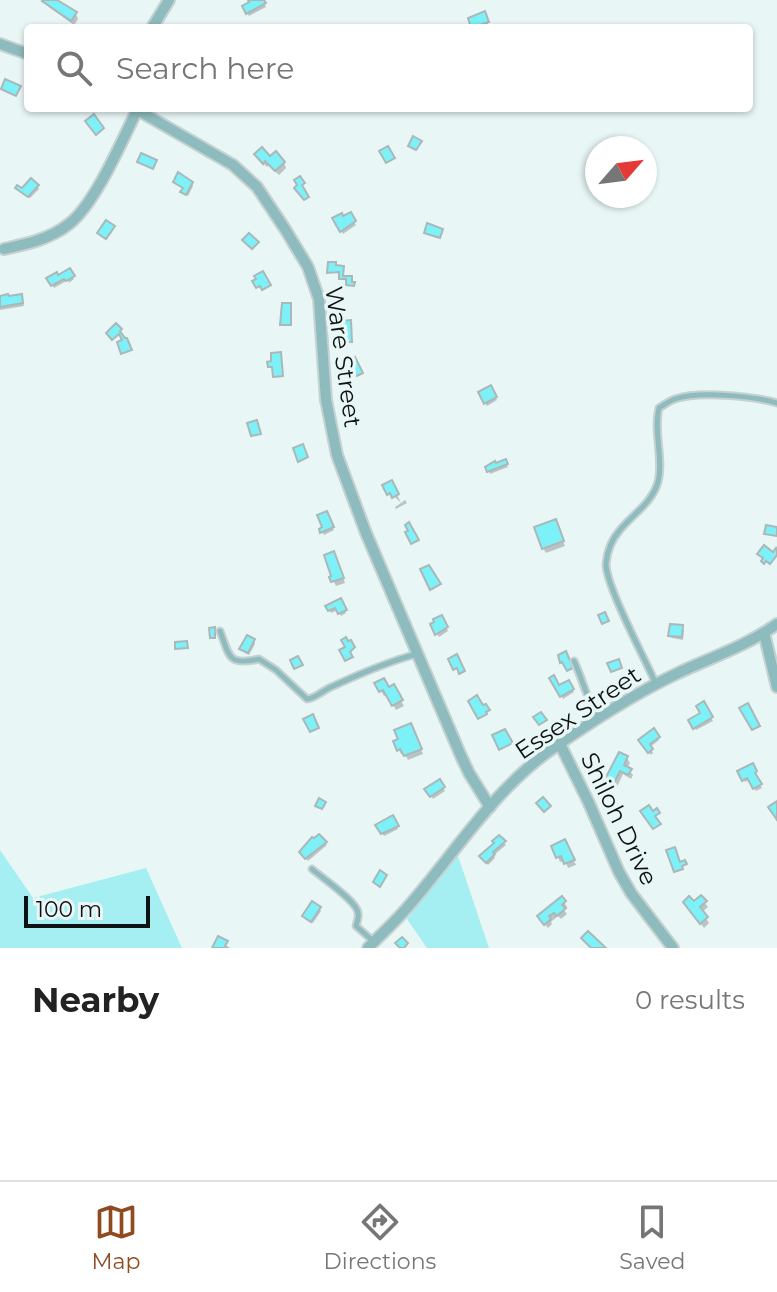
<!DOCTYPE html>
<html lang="en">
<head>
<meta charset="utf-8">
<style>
  body { margin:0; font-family:Montserrat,sans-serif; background:#f6f6f6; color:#222 }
  .compass { position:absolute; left:585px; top:136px; width:72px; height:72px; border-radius:50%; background:#fff; box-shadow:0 2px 6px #0004; rotate:62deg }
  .scale { position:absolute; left:24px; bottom:20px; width:126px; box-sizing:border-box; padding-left:8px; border:4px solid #0e1212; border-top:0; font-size:22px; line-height:28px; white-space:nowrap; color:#0e1212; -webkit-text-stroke:6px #e9f6f6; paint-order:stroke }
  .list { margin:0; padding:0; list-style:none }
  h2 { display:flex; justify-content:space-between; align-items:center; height:104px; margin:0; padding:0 32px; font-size:34px }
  h2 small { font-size:26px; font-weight:400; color:#767676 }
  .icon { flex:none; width:44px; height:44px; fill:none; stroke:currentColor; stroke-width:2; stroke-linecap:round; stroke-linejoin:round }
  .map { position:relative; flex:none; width:777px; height:948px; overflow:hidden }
  .search { position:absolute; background:#fff; box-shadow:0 2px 6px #0004; left:24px; right:24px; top:24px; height:88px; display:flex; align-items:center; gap:20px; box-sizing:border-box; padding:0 28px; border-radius:8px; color:#767676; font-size:30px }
  .sheet { height:232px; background:#fff }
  nav { display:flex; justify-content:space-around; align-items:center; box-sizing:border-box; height:112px; border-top:2px solid #e0e0e0; background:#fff; font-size:22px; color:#767676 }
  nav a { display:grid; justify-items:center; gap:4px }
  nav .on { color:#8f4a1f }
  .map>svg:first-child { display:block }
  .green { fill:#a5eef1 }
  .shadow { fill:#0003 }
  .building { fill:#7cf2f8; stroke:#abb7b8; stroke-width:2 }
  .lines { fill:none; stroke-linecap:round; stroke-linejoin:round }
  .lane-casing { stroke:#c6d2d2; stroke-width:9 }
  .street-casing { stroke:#c6d2d2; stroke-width:14 }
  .lane { stroke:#8ebbbd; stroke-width:5 }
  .street { stroke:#8ebbbd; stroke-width:10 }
  .labels { text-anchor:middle; stroke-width:7; stroke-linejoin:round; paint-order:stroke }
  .street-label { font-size:24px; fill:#0e1212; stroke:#e9f6f6 }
</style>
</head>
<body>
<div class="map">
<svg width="777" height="948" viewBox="0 0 777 948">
  <rect width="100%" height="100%" fill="#e9f6f6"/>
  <!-- green -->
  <g class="green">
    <polygon points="0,850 33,898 146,868 182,948 0,948"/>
    <polygon points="458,856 489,948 427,948 407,919"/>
  </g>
  <!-- shadow -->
  <g class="shadow">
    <polygon points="48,0 54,0 76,14 78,19 74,25 49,7 46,3"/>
    <polygon points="253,0 263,0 266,7 249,16 244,7"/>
    <polygon points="484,14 489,26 483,28 474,28 470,20"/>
    <polygon points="259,159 270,159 284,163 286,168 279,175 269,165 267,167"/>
    <polygon points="175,182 192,183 193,186 188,196 183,192 184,189"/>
    <polygon points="37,186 39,189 30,198 17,188 22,191"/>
    <polygon points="350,215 356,225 343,234 335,218 343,218"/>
    <polygon points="70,271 74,279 69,283 68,280 54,288 49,279 58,278"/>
    <polygon points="0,298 22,299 24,306 0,310"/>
    <polygon points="490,387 497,400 487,406 480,393"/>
    <polygon points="505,462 508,467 490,474 488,468"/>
    <polygon points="391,482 401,503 405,500 407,503 396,509 395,507 401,503 393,495 390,496 385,486"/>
    <polygon points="326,513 334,530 324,535 321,530"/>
    <polygon points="558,526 565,546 546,553 543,548"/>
    <polygon points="336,558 345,583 336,586 332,578"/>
    <polygon points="340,600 346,613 341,616 338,610 331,613 328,607"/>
    <polygon points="442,618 448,631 439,637 432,625"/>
    <polygon points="682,627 684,630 683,640 672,638 670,636"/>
    <polygon points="254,641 255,644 249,655 243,652 242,649"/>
    <polygon points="551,678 559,688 568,682 574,692 563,699"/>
    <polygon points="377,684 388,690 393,687 404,706 396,710 387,694 384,696"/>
    <polygon points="703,704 713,721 696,730 691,721 703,714"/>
    <polygon points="413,730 423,754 408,760 405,754 401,754 399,750"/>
    <polygon points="653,731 659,740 650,747 653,753 651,755 641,741"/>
    <polygon points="627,758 630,763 627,768 633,775 631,779 623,774 617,787 610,783 607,779"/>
    <polygon points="753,766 757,775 755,776 762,788 756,791 750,779 745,782 740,772"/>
    <polygon points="439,781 445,791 433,799 427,789"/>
    <polygon points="392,818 398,829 384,836 378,826"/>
    <polygon points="499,838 506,845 494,855 495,858 488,865 483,859"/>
    <polygon points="564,841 576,865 568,868 565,860 560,862 554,847"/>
    <polygon points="325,843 327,845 308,861 303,855"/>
    <polygon points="562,899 567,907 564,910 567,914 561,919 558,916 551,922 552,924 548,928 543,922"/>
    <polygon points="705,903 708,907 702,912 709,923 704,928 688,907"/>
    <polygon points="319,908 321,911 313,923 306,919 304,916"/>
  </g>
  <!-- building -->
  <g class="building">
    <polygon points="43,0 57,0 77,12 71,21 42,1"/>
    <polygon points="248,0 264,0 266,3 246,14 242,6 249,2"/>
    <polygon points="485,11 489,22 471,28 468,18"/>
    <polygon points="5,79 21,86 16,96 1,89"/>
    <polygon points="94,114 104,128 96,135 85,121"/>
    <polygon points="413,136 422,141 416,150 408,146"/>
    <polygon points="388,146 395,158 386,163 379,151"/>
    <polygon points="262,147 270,156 276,151 285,162 275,171 265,161 263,164 254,154"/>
    <polygon points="141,153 157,160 153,169 137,162"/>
    <polygon points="178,172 193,182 186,195 180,192 183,188 173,182"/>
    <polygon points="300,176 305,183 302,185 309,197 304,200 294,188 297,185 294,180"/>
    <polygon points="31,178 39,185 28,197 15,188 17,185 22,188"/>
    <polygon points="351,212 356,221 340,232 332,218 342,213 343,216"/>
    <polygon points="106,220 115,226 106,239 97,233"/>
    <polygon points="427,223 443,229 440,238 424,233"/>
    <polygon points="249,233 259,242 252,249 242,240"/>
    <polygon points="328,262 336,262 336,265 344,266 343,276 352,276 352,282 355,282 354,286 346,285 346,279 339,279 339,272 327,273"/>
    <polygon points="70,268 75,276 66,281 64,279 51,286 46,278 57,272 58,275"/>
    <polygon points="263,271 271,285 262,290 260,286 256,288 252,281 256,279 254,276"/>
    <polygon points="8,294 9,296 22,294 23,303 0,307 0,296"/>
    <polygon points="282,303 291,303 291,325 280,325"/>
    <polygon points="351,320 352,342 343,342 340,321"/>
    <polygon points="116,323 122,329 120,331 125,338 127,338 132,350 121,354 117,342 122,340 119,334 112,340 106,333"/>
    <polygon points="281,352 283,376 273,377 272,367 268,367 267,362 271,361 271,353"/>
    <polygon points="355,357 363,373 357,376 354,371 352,372 347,362"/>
    <polygon points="491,385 497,397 484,404 478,392"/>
    <polygon points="257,420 261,434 251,436 247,423"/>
    <polygon points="303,444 308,457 298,462 293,448"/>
    <polygon points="506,459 508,464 487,472 485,467 495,461 496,463"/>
    <polygon points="392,480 399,494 392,498 390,493 387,495 382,485"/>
    <polygon points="327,511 334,527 320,533 319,529 322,527 317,515"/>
    <polygon points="556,519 564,541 542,549 534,527"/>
    <polygon points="409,522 419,540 411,544 405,532 408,531 405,525"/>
    <polygon points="766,525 777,527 777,536 764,534"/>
    <polygon points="764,545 773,552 776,548 777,550 777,555 770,564 766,561 764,564 761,561 763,558 757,554"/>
    <polygon points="334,551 344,578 331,582 329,577 331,576 324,555"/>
    <polygon points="429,565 441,584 430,590 420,569"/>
    <polygon points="341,598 347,610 338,614 335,608 328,611 325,606"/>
    <polygon points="605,612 609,621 602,624 598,615"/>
    <polygon points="442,615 448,627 435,635 430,624 434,622 433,619"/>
    <polygon points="670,624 683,625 682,637 668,636"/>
    <polygon points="215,627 215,638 210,638 209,628"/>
    <polygon points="247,635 255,639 248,653 239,649"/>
    <polygon points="346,637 348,641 351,640 355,647 350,652 353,657 345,661 339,650 345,647 341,640"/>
    <polygon points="187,641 188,648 175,649 175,642"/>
    <polygon points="566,651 573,668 567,671 562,662 560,663 558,655"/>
    <polygon points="457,654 465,671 459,674 457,668 453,670 448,659"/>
    <polygon points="298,656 303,665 294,669 290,660"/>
    <polygon points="619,659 622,668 611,672 607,663"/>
    <polygon points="554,675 559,685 569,680 574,689 560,697 549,678"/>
    <polygon points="384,678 389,687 394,684 403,700 392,706 383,690 379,692 374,683"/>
    <polygon points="477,695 483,705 486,704 490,710 486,712 487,714 478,719 468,701"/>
    <polygon points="704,701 713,717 693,729 688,720 700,713 696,706"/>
    <polygon points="748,703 760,726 752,730 739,708"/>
    <polygon points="541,712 547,720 539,725 533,717"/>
    <polygon points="313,714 319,728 310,732 303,719"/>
    <polygon points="411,723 422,749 404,756 400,749 397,751 393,741 398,739 394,730"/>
    <polygon points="654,728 660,737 650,744 653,749 648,753 638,740"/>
    <polygon points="505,729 513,743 499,750 492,735"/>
    <polygon points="619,752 628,756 624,765 632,769 628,775 620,771 614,783 605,779"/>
    <polygon points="753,763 757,771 755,773 762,784 753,789 747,778 742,781 737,771"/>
    <polygon points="440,779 445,787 430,797 424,789"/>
    <polygon points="543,797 551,806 544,812 536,803"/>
    <polygon points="319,798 326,802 322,809 315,806"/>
    <polygon points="777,801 777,820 768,807"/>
    <polygon points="649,805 653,811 657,808 660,813 655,816 661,824 653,829 640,811"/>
    <polygon points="393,815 399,826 381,834 375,825"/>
    <polygon points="319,834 327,842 305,859 299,852 312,837 314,838"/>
    <polygon points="499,835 506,841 493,852 495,854 486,863 479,856 494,843 492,841"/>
    <polygon points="565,839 575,860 564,864 561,856 556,858 551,846"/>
    <polygon points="675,847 680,862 685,860 687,864 682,866 683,869 674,872 666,850"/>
    <polygon points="380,870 387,875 380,887 373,882"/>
    <polygon points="701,895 707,901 700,907 708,917 700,924 683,902 689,896 694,901"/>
    <polygon points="562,896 566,901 562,905 566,908 557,916 554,913 549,916 551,919 544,925 537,916"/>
    <polygon points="312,901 321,907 311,922 302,916"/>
    <polygon points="588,931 606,948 591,948 581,938"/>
    <polygon points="218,936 228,941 225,946 228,948 212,948"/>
    <polygon points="402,937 408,943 404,948 400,948 395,943"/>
  </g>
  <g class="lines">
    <!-- lane casing -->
    <g class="lane-casing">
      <g id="lane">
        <path d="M220,631C230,657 228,666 259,659L276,670L307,699C316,698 321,692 329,688C357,675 386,662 417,654"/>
        <path d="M574,661C583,680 587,700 598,718"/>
        <path d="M656,684C645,659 606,586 606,564C607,552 612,539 620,530C633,514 652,503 658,482C664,460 653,432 659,408C664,405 669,401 675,399C699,391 753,396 777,403"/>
        <path d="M312,869C322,878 357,901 358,913C359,917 357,922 356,926L373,941"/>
      </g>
    </g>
    <!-- street casing -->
    <g class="street-casing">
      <g id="street">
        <polyline points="152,28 169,0"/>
        <polyline points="0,44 28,54"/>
        <polyline points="134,108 233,165 257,187 285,229 308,267 319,299 326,400 337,455 366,533 461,756 469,773 490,807"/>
        <path d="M4,249C27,244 50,239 69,224C95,204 122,141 137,110"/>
        <polyline points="764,633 777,687"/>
        <polyline points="560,744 588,801 619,872 631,893 673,948"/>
        <path d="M368,948C380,935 394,923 406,909C453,856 491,793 549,751C589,723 630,696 674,675C709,658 745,647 777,624"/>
      </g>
    </g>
    <!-- lane -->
    <use href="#lane" class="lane"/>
    <!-- street -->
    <use href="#street" class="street"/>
  </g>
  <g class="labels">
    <!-- street labels -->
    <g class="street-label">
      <text transform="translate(343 357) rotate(82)" y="8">Ware Street</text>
      <text transform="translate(578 713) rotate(-34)" y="8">Essex Street</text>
      <text transform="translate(619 819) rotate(64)" y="8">Shiloh Drive</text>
    </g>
  </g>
</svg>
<svg class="compass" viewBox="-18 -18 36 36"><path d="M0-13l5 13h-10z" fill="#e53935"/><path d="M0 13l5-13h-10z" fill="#767676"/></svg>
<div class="scale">100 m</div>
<div class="search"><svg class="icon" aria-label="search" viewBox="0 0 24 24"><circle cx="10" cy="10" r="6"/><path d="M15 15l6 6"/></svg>Search here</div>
</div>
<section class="sheet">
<h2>Nearby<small>0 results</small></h2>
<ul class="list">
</ul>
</section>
<nav>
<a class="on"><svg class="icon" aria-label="map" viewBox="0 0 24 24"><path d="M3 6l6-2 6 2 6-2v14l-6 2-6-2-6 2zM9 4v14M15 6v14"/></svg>Map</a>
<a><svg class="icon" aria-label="directions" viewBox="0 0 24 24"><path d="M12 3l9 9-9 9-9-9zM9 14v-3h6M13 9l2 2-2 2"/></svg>Directions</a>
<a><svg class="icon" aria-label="saved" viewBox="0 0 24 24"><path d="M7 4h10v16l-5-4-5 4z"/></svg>Saved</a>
</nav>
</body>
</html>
